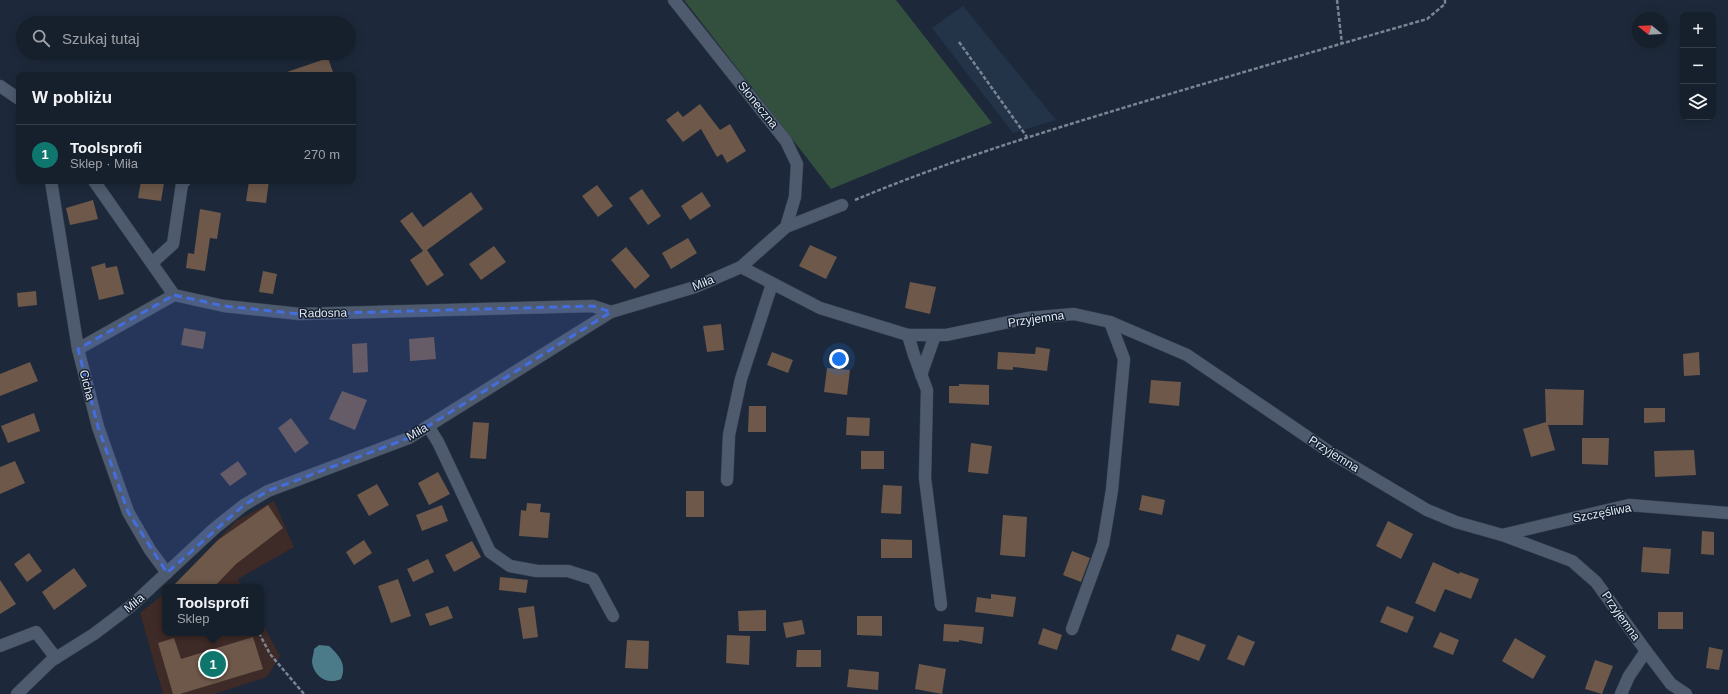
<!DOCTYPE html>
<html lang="pl">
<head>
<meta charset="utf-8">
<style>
  body { margin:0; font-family:Helvetica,sans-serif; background:#1f2734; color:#f1f3f6 }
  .controls { position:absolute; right:12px; top:12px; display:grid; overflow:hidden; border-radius:8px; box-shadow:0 2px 10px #0003 }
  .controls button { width:36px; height:36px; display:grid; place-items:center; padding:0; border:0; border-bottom:1px solid #353d48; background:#161f2c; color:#f1f3f6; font:20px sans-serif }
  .compass { position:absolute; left:1632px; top:12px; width:36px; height:36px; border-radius:50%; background:#161f2c; box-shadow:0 2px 10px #0003; rotate:288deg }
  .you { position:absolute; left:839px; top:359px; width:14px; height:14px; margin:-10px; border:3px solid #fff; border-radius:50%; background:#1a73e8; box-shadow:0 0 0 6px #1a73e833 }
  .badge { display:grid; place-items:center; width:26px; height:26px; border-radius:50%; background:#0f766e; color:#fff; font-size:13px; font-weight:700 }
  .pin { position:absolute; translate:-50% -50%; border:2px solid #fff; box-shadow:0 1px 4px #0006 }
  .popup { position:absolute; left:162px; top:584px; width:102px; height:52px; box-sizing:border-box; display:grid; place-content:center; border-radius:8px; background:#161f2c; filter:drop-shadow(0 1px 3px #0005); font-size:13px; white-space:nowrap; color:#9ea2a9 }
  .popup b { font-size:15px; color:#f1f3f6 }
  .popup::after { content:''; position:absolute; left:50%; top:100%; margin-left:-8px; border:8px solid transparent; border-top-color:#161f2c }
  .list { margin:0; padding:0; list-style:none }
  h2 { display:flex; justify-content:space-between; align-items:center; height:52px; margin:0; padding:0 16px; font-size:17px }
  h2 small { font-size:13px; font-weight:400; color:#9ea2a9 }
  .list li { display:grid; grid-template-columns:26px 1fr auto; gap:12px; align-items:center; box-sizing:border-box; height:60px; padding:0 16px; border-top:1px solid #353d48 }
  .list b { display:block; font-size:15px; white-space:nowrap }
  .list p { margin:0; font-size:13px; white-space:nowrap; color:#9ea2a9 }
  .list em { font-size:13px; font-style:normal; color:#9ea2a9 }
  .icon { flex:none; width:22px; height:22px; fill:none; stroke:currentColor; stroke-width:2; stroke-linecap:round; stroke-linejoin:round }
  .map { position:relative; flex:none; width:1728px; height:694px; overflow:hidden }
  .search { position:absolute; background:#161f2c; box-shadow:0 2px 10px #0003; left:16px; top:16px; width:340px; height:44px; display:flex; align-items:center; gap:10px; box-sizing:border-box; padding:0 14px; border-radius:22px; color:#9ea2a9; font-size:15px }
  .panel { position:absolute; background:#161f2c; box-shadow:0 2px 10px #0003; left:16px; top:72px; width:340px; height:112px; border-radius:8px }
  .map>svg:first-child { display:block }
  .commercial { fill:#3e2a26 }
  .built { fill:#233348 }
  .green { fill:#33503f }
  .water { fill:#4b7b89 }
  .building { fill:#6d584a }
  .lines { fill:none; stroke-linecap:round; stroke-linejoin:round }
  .minor-casing { stroke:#3b4553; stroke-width:13 }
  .path { stroke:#7a8492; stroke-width:2.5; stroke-dasharray:4 2; stroke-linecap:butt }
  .minor { stroke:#4e5b6e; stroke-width:12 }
  .marked { fill:#446dde; fill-opacity:0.2; stroke:#446dde; stroke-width:3; stroke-dasharray:8 5; stroke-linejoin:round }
  .labels { text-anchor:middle; stroke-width:3; stroke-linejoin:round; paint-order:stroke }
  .street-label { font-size:12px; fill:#e1e9f4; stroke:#141f2f }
</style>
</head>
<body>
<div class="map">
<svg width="1728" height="694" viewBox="0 0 1728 694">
  <rect width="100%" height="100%" fill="#1d293a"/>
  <!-- commercial -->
  <g class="commercial">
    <polygon points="274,501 294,547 238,579 242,587 172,587 236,521"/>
    <polygon points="165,593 165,633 261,633 261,621 280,656 267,677 214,694 163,694 140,613"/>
  </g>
  <!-- built -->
  <polygon class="built" points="963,6 1056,120 1013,133 932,28"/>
  <!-- green -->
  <polygon class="green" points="684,0 896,0 992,123 831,189"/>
  <!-- water -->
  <path class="water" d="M319,645L329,646C340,656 347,665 341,679C327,685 314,677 312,662C312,658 314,653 314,649Z"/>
  <!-- building -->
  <g class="building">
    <polygon points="328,58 334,75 285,75 284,73"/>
    <polygon points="700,104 720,130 730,124 746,151 727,163 722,154 717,157 701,129 683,142 666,120 678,111 683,117"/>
    <polygon points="141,181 164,183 161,201 138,198"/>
    <polygon points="249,181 269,181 266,203 246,201"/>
    <polygon points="597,185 613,206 598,217 582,196"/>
    <polygon points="642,189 661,216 648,225 629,198"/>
    <polygon points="471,192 483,209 427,250 444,275 427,286 410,260 423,251 400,221 412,212 423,227"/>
    <polygon points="702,192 711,206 690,220 681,206"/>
    <polygon points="93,200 98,219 70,225 66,208"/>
    <polygon points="200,209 221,213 217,239 210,238 205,271 186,268 188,253 194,254"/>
    <polygon points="688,238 697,253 671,269 662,253"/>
    <polygon points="810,245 837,257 826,279 799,266"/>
    <polygon points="494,246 506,262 481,280 469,264"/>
    <polygon points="626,247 650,276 635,289 611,260"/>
    <polygon points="105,263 106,268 117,266 124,294 99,300 91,267"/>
    <polygon points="263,271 277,274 273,294 259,292"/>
    <polygon points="910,282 936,287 930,314 905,308"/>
    <polygon points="36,291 37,305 18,307 17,293"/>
    <polygon points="721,324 724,350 707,352 703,326"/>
    <polygon points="184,328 206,332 203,349 181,345"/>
    <polygon points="434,337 436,359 410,361 409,339"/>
    <polygon points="367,343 368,372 353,373 352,344"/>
    <polygon points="1036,347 1050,349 1047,371 1013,367 1013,370 997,369 998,352 1035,354"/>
    <polygon points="772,352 793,360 788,373 767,365"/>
    <polygon points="1699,352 1700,375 1684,376 1683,354"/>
    <polygon points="30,362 38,381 0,396 0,374"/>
    <polygon points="827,368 850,370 847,395 824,392"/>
    <polygon points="1151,380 1181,382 1179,406 1149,403"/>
    <polygon points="959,384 989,385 989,405 949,403 949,386 959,386"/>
    <polygon points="1545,389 1584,390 1583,425 1548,425 1555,450 1531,457 1523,429 1546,422"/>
    <polygon points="342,391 367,400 355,430 329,419"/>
    <polygon points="749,406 766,406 766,432 748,432"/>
    <polygon points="1644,408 1665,408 1665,422 1644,423"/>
    <polygon points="34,413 40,431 8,443 1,426"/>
    <polygon points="847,417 870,418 869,436 846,435"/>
    <polygon points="291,418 309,443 295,453 278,428"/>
    <polygon points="473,422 489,423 486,459 470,458"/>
    <polygon points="1582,438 1609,438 1608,465 1582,464"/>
    <polygon points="971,443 992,446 988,474 968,472"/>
    <polygon points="1694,450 1696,475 1655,477 1654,451"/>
    <rect x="861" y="451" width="23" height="18"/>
    <polygon points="15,461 25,483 0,494 0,467"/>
    <polygon points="238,461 247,474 230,486 220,474"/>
    <polygon points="438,472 450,494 429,505 418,483"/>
    <polygon points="377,484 389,505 369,516 357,495"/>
    <polygon points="883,485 902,486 901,514 881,513"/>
    <rect x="686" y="491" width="18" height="26"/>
    <polygon points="1142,495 1165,500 1162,515 1139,510"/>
    <polygon points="527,503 541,504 540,512 550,513 548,538 519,536 521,510 526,511"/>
    <polygon points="268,505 283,528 236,564 214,587 172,587 218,540"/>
    <polygon points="442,505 448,521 422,531 416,515"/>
    <polygon points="1003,515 1027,517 1025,557 1000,555"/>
    <polygon points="1388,521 1413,534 1401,559 1376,546"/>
    <polygon points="1702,531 1714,532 1714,555 1701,554"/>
    <polygon points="881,539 912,540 912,558 881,558"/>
    <polygon points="364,540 372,553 354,565 346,552"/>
    <polygon points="472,541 481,557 454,572 445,555"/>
    <polygon points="1643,547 1671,549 1669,574 1641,572"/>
    <polygon points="1072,551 1090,558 1081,582 1063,575"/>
    <polygon points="29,553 42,571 27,582 14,564"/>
    <polygon points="428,559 434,572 413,582 407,569"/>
    <polygon points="1433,562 1459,574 1460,572 1479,579 1471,599 1445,589 1435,612 1415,603"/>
    <polygon points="74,568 87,586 54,610 42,592"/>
    <polygon points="500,577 528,580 526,593 499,590"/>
    <polygon points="398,579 411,616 391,623 378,586"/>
    <polygon points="0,580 16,604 0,614"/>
    <polygon points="991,594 1016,597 1013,617 975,612 977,597 991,599"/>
    <polygon points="448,606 453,618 430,626 425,614"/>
    <polygon points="534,606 538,637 523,639 518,608"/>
    <polygon points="1387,606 1414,617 1407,633 1380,622"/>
    <polygon points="766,610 766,631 739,631 738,611"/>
    <rect x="1658" y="612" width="25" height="17"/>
    <polygon points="857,616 882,616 882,636 857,635"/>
    <polygon points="802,620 805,634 786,638 783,623"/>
    <polygon points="944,624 984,627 982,644 959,640 959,642 943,641"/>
    <polygon points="1043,628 1062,635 1057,650 1038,644"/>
    <polygon points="1440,632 1459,640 1453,655 1433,647"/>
    <polygon points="1177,634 1206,645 1199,661 1171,650"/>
    <polygon points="727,635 750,636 749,665 726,663"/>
    <polygon points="1238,635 1255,642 1244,666 1227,659"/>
    <polygon points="253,637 263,669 180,694 173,694 158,643 174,638 181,659"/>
    <polygon points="1515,638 1546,656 1533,679 1502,661"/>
    <polygon points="627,640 649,641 648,669 625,668"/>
    <polygon points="1709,647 1723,650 1719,670 1706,668"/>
    <polygon points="797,650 821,650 821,667 796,667"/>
    <polygon points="1595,660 1613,666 1602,694 1585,689"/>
    <polygon points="919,664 946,669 942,694 915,689"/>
    <polygon points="849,669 879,672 878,690 847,687"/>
  </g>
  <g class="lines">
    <!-- minor casing -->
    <g class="minor-casing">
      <g id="minor">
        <polyline points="674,0 786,141 797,164 795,197 786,227"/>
        <polyline points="0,86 19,99"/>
        <polyline points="51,181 78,349 98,427 128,512 150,550 167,573"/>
        <polyline points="94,181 174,295 224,306 300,314 593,306 611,312"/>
        <polyline points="152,263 173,244 182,184 185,181"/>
        <polyline points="741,267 820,308 908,335 946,335 1028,318 1074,314 1110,322 1187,355 1331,453 1427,510 1456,522 1502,535 1572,561 1596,582 1646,651 1671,684 1686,694"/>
        <polyline points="908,335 914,355 927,390 925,478 941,605"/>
        <polyline points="78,349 174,295"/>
        <polyline points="921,375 935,335"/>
        <polyline points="428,426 438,442 490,552 510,566 537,571 568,571 593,579 613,616"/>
        <polyline points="727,480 729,435 741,379 772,284"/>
        <polyline points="1502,535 1629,505 1728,513"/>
        <polyline points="1072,629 1103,544 1112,490 1124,359 1110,322"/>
        <polyline points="0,646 36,632 56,658"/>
        <polyline points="17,694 51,661 94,634 131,606 215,528 244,505 268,491 409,438 611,312 695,287 741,267 786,227 842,205"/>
        <polyline points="1621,694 1629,676 1646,651"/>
      </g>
    </g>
    <!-- path -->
    <g class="path">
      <polyline points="1337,0 1342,44"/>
      <polyline points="959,42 1027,137"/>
      <path d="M855,200C943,163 1034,135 1126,107C1226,77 1326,48 1427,19L1445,4V0"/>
      <polyline points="259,633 270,654 304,694"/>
    </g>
    <!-- minor -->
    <use href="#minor" class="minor"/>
  </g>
  <!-- marked area -->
  <path class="marked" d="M174,295L224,306L300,314L593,306L611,312L409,438L268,491L244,505L167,573L128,512L98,427L78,349Z"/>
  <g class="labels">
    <!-- street labels -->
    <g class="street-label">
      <text transform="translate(758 105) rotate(51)" y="4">Słoneczna</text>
      <text transform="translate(703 283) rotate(-22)" y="4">Miła</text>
      <text transform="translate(323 313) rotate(-1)" y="4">Radosna</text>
      <text transform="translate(1036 319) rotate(-8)" y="4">Przyjemna</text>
      <text transform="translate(87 385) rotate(76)" y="4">Cicha</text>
      <text transform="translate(417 432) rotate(-30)" y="4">Miła</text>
      <text transform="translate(1334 454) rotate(32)" y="4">Przyjemna</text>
      <text transform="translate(1602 513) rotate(-11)" y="4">Szczęśliwa</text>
      <text transform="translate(134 603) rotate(-40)" y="4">Miła</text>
      <text transform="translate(1621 616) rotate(55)" y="4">Przyjemna</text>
    </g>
  </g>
</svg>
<div class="controls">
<button>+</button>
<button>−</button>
<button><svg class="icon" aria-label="layers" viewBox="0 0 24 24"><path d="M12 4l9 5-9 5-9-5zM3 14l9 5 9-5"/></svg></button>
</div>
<svg class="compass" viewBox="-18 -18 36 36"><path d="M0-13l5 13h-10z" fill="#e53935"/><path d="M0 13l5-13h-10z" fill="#9ea2a9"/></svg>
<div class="you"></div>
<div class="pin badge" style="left:213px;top:664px">1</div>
<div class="popup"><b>Toolsprofi</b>Sklep</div>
<div class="search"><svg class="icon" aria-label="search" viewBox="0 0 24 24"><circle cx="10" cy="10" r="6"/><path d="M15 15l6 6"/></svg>Szukaj tutaj</div>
<section class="panel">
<h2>W pobliżu<small></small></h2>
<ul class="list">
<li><span class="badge">1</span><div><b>Toolsprofi</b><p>Sklep · Miła</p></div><em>270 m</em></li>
</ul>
</section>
</div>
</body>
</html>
